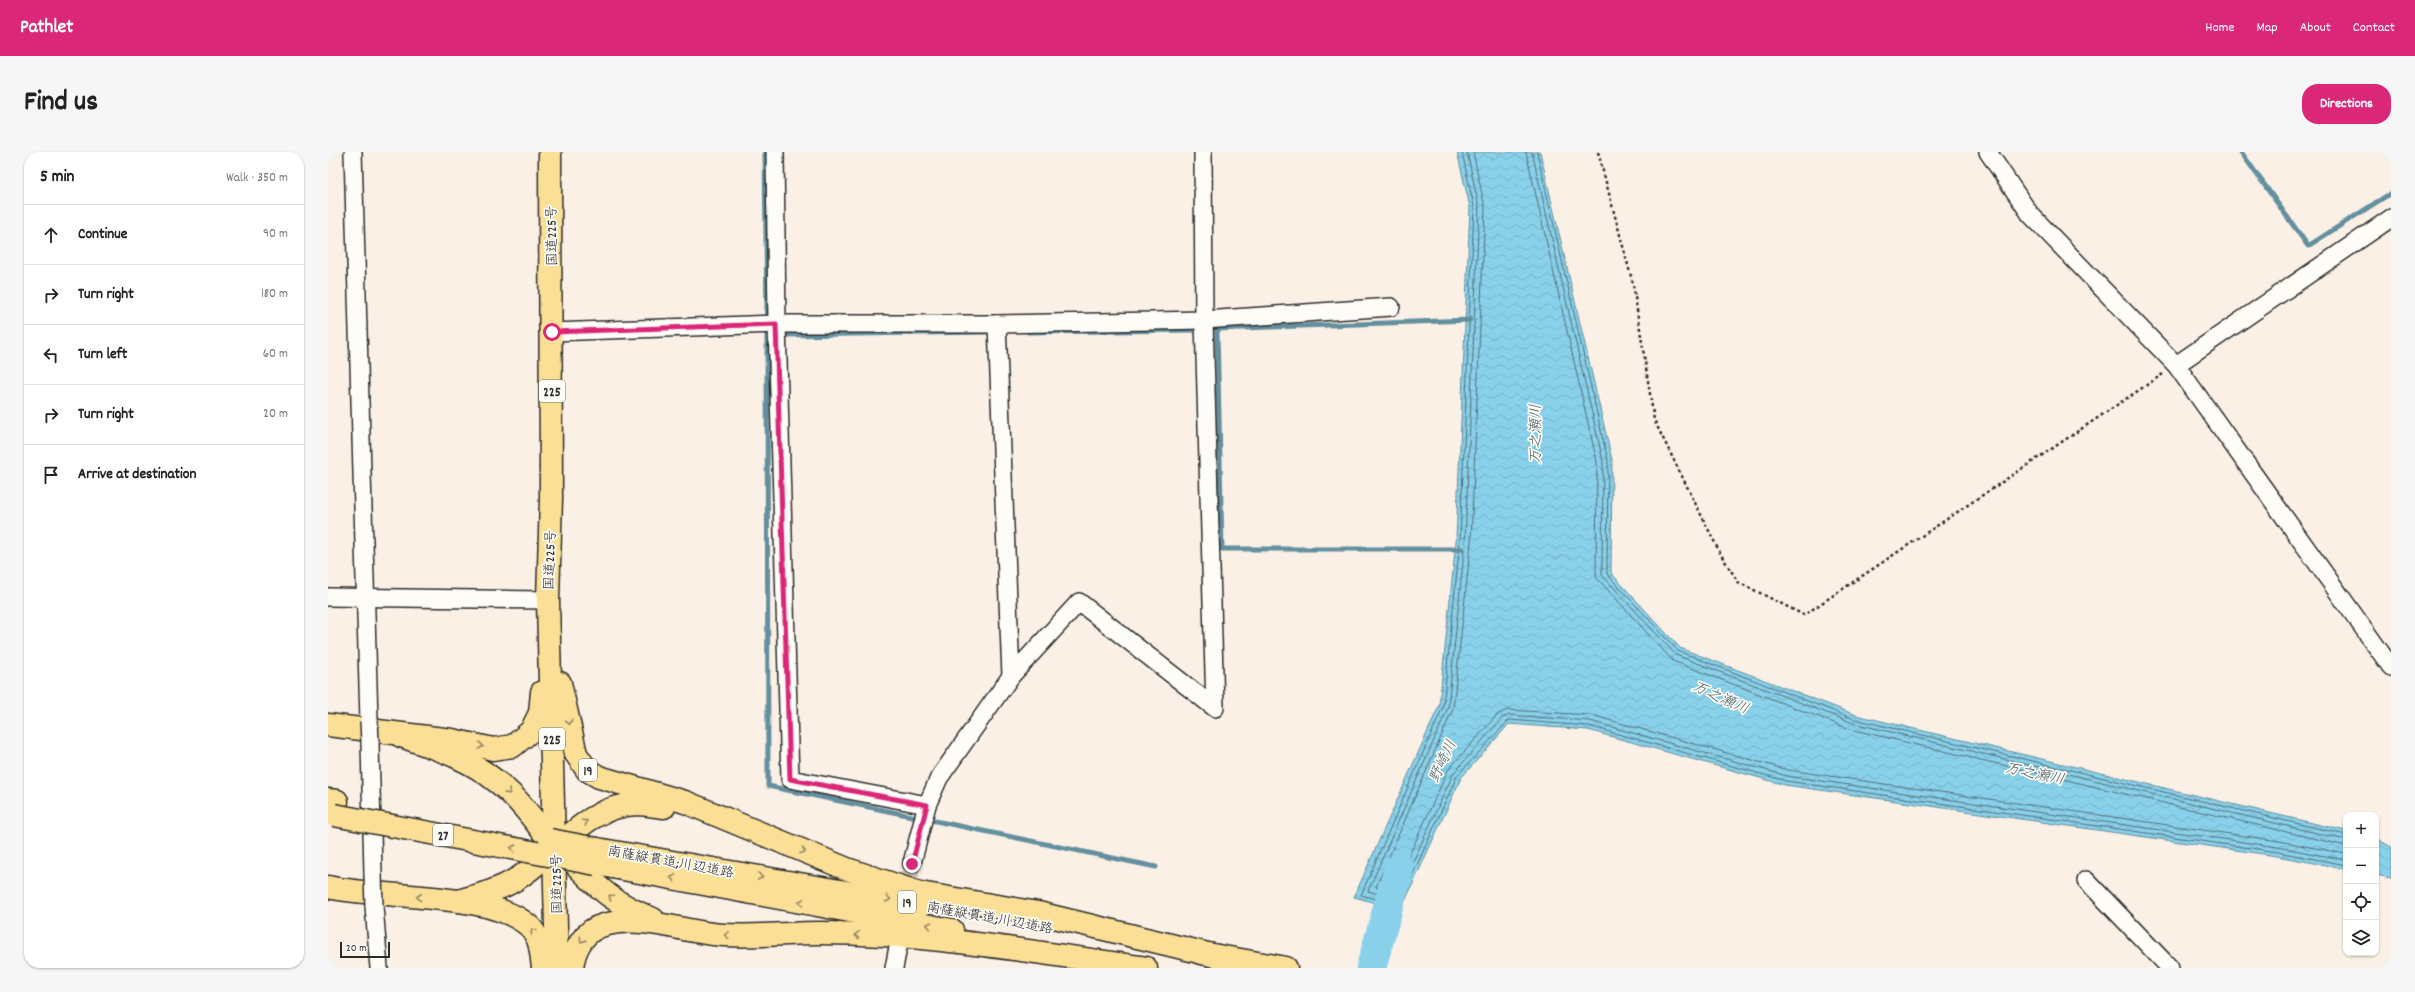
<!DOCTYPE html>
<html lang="en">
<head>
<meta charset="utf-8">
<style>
  body { margin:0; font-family:Dekko,"Klee One",sans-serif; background:#f6f6f6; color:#222 }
  .controls { position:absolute; right:12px; bottom:12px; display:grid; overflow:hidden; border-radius:8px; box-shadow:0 1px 3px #0004 }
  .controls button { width:36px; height:36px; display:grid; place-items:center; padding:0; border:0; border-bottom:1px solid #e0e0e0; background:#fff; color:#222; font:20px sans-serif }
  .scale { position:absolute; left:12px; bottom:10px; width:50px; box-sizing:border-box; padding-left:4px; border:2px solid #2b2b2b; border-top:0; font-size:11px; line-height:14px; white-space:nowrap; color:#2b2b2b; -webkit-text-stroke:3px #fdfcf7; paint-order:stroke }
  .stop { position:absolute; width:12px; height:12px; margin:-9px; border:3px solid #db2777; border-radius:50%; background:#fff }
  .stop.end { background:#db2777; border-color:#fff; box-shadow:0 1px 4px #0008 }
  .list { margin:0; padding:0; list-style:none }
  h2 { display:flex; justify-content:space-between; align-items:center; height:52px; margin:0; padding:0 16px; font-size:17px }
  h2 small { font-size:13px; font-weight:400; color:#767676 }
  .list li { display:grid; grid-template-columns:26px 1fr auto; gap:12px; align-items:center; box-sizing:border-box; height:60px; padding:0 16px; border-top:1px solid #e0e0e0 }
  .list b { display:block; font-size:15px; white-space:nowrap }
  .list em { font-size:13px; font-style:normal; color:#767676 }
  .icon { flex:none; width:22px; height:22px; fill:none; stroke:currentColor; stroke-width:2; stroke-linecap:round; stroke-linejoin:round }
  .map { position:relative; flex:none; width:2063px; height:816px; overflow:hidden; border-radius:16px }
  header { display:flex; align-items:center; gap:24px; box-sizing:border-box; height:56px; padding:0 20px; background:#db2777; color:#fff }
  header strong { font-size:19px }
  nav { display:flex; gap:22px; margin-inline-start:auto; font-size:14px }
  .intro { display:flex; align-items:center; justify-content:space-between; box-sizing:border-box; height:96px; padding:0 24px }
  h1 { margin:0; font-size:28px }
  .button { padding:10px 18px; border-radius:16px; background:#db2777; color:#fff; font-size:14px; font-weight:700 }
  main { display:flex; gap:24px; padding:0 24px }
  aside { flex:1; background:#fff; border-radius:16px; box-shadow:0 1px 3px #0004 }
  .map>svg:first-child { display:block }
  .water { fill:url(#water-waves); stroke:#638f9e }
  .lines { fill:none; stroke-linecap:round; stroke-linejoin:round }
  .shore { stroke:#516d77; stroke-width:1 }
  .stream { stroke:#638f9e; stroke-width:5 }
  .river { stroke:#89d1ea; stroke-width:30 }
  .street-tunnel { stroke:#d1c9c0; stroke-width:17; stroke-dasharray:17 8; stroke-linecap:butt }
  .street-casing { stroke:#2b2b2b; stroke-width:20 }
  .highway-casing { stroke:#2b2b2b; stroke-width:25 }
  .path { stroke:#2b2b2b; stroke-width:2.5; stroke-dasharray:3 3; stroke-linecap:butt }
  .street { stroke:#fdfcf7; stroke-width:17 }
  .highway { stroke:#fbdf96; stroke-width:22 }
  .street-bridge-casing { stroke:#2b2b2b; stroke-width:20; stroke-linecap:butt }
  .highway-bridge-casing { stroke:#2b2b2b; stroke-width:25; stroke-linecap:butt }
  .street-bridge { stroke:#fdfcf7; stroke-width:17 }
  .highway-bridge { stroke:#fbdf96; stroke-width:22 }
  .oneway { stroke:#938560 }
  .route { stroke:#db2777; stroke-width:5 }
  .labels { text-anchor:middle; stroke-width:3.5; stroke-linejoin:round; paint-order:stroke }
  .shield { fill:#fdfcf7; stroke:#6a6a68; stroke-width:1 }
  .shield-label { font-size:13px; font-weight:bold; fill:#2b2b2b }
  .street-label { font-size:14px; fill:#2b2b2b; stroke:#fdfcf7 }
  .water-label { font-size:15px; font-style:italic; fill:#475d64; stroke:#fdfcf7 }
</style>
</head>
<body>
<header>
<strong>Pathlet</strong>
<nav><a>Home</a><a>Map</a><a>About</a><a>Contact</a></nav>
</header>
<div class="intro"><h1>Find us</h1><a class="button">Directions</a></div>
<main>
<aside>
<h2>5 min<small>Walk · 350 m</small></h2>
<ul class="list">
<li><svg class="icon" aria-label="ahead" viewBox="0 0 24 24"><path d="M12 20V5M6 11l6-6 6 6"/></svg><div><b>Continue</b></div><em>90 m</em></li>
<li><svg class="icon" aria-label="right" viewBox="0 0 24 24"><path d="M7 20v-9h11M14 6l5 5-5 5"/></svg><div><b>Turn right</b></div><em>180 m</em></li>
<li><svg class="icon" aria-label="left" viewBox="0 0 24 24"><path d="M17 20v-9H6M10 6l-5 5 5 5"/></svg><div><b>Turn left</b></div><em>60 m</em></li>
<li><svg class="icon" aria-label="right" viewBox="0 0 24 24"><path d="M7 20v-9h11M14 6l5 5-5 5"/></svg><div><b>Turn right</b></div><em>20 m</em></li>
<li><svg class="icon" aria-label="arrive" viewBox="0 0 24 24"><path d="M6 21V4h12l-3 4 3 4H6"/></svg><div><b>Arrive at destination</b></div></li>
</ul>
</aside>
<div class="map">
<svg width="2063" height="816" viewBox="0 0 2063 816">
  <defs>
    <pattern id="water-waves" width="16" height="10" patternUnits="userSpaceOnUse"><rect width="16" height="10" fill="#89d1ea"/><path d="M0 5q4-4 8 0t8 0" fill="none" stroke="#76b4c9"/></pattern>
  </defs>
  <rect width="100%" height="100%" fill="#faf0e5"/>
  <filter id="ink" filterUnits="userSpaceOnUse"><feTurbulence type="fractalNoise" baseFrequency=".025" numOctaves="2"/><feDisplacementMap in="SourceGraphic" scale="8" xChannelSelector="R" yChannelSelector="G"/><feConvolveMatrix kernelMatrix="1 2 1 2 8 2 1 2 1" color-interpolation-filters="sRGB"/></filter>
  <g filter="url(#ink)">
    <!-- water -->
    <g class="water">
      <polygon points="1129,0 1212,0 1284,308 1283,421 1352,496 1528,563 2018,679 2018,717 1949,704 1457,633 1260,578 1181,572 1133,626 1073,758 1026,745 1111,554 1128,389 1142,55"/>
      <polygon points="2048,686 2063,695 2063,726 2048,723"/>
    </g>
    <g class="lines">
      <!-- shore -->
      <g class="shore">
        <polyline points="1134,0 1146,55 1132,389 1115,555 1033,743 1071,753 1129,624 1181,568 1261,574 1458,629 1950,700 2018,713"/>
        <polyline points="1139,0 1151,55 1137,390 1120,556 1040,739 1068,747 1125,622 1174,566 1181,563 1262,569 1459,624 1950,695 2018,708"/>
        <polyline points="1145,0 1157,56 1143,390 1125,557 1048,735 1065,739 1120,618 1170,562 1180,558 1263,563 1460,618 1951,689 2018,702"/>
        <polyline points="1198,0 1269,310 1268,425 1345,509 1522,577 2018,694"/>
        <polyline points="1204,0 1275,309 1274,423 1348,503 1525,571 2018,688"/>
        <polyline points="1209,0 1280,309 1279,422 1350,499 1526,567 2018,683"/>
      </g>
      <!-- stream -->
      <g class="stream">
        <polyline points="437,0 439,163"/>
        <polyline points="1913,0 1980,94 2063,41"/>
        <polyline points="882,177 889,177 894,397 1134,397"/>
        <polyline points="889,177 1142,168"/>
        <polyline points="439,178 440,634 828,715"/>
        <polyline points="700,180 869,178"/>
        <polyline points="457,183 660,180"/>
      </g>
      <!-- river -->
      <polyline class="river" points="1043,816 1071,716"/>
      <!-- street-tunnel -->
      <polyline class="street-tunnel" points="578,749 584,711"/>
      <!-- street casing -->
      <g class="street-casing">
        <g id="street">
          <polyline points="25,0 41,569"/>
          <polyline points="447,0 449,172 462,627 599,653"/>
          <polyline points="1660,0 1702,62 1848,213 2063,515"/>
          <polyline points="669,172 683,524"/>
          <polyline points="224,180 449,172 669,172 876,168 1063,155"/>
          <polyline points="1848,213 2063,66"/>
          <polyline points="0,445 220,448"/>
          <polyline points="42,590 45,722"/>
          <polyline points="584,711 599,653 611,626 683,524 751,450 887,556 876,168 875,0"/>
          <polyline points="1758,728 1842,816"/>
          <polyline points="46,754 51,816"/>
          <polyline points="566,816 571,790"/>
        </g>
      </g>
      <!-- highway casing -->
      <g class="highway-casing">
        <g id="highway">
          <polyline points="222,0 223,346 220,448 229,816"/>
          <polyline points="232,531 248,602 259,618 271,625 357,650 519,717 592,741 710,761 888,804"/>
          <polyline points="0,573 124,588 165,597 185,594 203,579 212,561 214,540"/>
          <path d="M73,584C107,596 140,606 168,629C192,647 208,671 226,694C232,701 240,706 247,712C274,740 288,752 325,767"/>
          <polyline points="0,648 9,649"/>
          <polyline points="269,697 593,753"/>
          <polyline points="268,712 624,778"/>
          <path d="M0,735C52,747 162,739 201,774C213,785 213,801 215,816"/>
          <path d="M130,749C150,743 169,739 187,728C229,703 255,654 309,652C317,652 327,654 336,655"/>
          <polyline points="873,801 958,816"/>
          <path d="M244,816C246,797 256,778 276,773C315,762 357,781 396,783C429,785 460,781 492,781C599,781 712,801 818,816"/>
        </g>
      </g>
      <!-- path -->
      <polyline class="path" points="1270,0 1305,132 1326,268 1392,401 1410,430 1476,463 1835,222"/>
      <!-- street -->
      <use href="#street" class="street"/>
      <!-- highway -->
      <use href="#highway" class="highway"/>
      <!-- street-bridge casing -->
      <g class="street-bridge-casing">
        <g id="street-bridge">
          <polyline points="41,569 42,590"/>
          <polyline points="45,722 46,754"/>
        </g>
      </g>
      <!-- highway-bridge casing -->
      <g class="highway-bridge-casing">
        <g id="highway-bridge">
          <polyline points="6,663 268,712"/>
          <polyline points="222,688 269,697"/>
        </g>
      </g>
      <!-- street-bridge -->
      <use href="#street-bridge" class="street-bridge"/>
      <!-- highway-bridge -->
      <use href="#highway-bridge" class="highway-bridge"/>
    </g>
    <!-- one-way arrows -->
    <defs><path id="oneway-chevron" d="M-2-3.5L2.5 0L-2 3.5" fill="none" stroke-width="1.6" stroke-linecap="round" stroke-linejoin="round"/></defs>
    <g class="oneway">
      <use href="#oneway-chevron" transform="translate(241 570) rotate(78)"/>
      <use href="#oneway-chevron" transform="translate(153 594) rotate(11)"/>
      <use href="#oneway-chevron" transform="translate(180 640) rotate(44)"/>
      <use href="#oneway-chevron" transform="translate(257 670) rotate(-34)"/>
      <use href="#oneway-chevron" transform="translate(185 696) rotate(-169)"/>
      <use href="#oneway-chevron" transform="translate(475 699) rotate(22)"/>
      <use href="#oneway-chevron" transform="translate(432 725) rotate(10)"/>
      <use href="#oneway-chevron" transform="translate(345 726) rotate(-170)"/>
      <use href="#oneway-chevron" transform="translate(91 745) rotate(-174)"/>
      <use href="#oneway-chevron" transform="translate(283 745) rotate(-145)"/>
      <use href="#oneway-chevron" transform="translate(560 747) rotate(10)"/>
      <use href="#oneway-chevron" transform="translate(473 750) rotate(-170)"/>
      <use href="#oneway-chevron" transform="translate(601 773) rotate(-170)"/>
      <use href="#oneway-chevron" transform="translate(205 779) rotate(-126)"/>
      <use href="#oneway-chevron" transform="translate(399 783) rotate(-177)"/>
      <use href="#oneway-chevron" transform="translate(529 783) rotate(-176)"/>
      <use href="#oneway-chevron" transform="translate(254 788) rotate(125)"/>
    </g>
  </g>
  <g class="lines" filter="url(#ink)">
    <!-- route -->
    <polyline class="route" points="224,180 448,172 462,627 599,653 584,712"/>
  </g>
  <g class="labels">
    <!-- shield labels -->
    <g class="shield">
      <rect x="211" y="228" width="26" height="22" rx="3"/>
      <rect x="211" y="576" width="26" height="22" rx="3"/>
      <rect x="251" y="607" width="18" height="22" rx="3"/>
      <rect x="105" y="672" width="20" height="22" rx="3"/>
      <rect x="570" y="739" width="18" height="22" rx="3"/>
    </g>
    <g class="shield-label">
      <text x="224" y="244">225</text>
      <text x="224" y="592">225</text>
      <text x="260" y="623">19</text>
      <text x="115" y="688">27</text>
      <text x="579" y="755">19</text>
    </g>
    <!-- street labels -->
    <g class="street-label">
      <text transform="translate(223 84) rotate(-91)" y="5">国道225号</text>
      <text transform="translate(221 408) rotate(-88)" y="5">国道225号</text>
      <text transform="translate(343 709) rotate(10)" y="5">南薩縦貫道;川辺道路</text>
      <text transform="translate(228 732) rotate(-91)" y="5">国道225号</text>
      <text transform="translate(662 765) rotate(10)" y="5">南薩縦貫道;川辺道路</text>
    </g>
    <!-- water labels -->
    <g class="water-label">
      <text transform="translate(1207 282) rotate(-90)" y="5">万之瀬川</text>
      <text transform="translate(1393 545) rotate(24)" y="5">万之瀬川</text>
      <text transform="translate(1114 609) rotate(-65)" y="5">野崎川</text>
      <text transform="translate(1707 621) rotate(12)" y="5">万之瀬川</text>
    </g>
  </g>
</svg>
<div class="controls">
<button>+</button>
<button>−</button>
<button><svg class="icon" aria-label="locate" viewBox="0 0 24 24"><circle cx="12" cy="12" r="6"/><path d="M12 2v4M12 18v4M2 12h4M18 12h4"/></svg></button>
<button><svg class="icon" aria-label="layers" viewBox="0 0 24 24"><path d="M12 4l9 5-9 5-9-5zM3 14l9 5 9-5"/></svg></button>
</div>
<div class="scale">20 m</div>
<div class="stop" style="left:224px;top:180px"></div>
<div class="stop end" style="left:584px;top:712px"></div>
</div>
</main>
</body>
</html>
